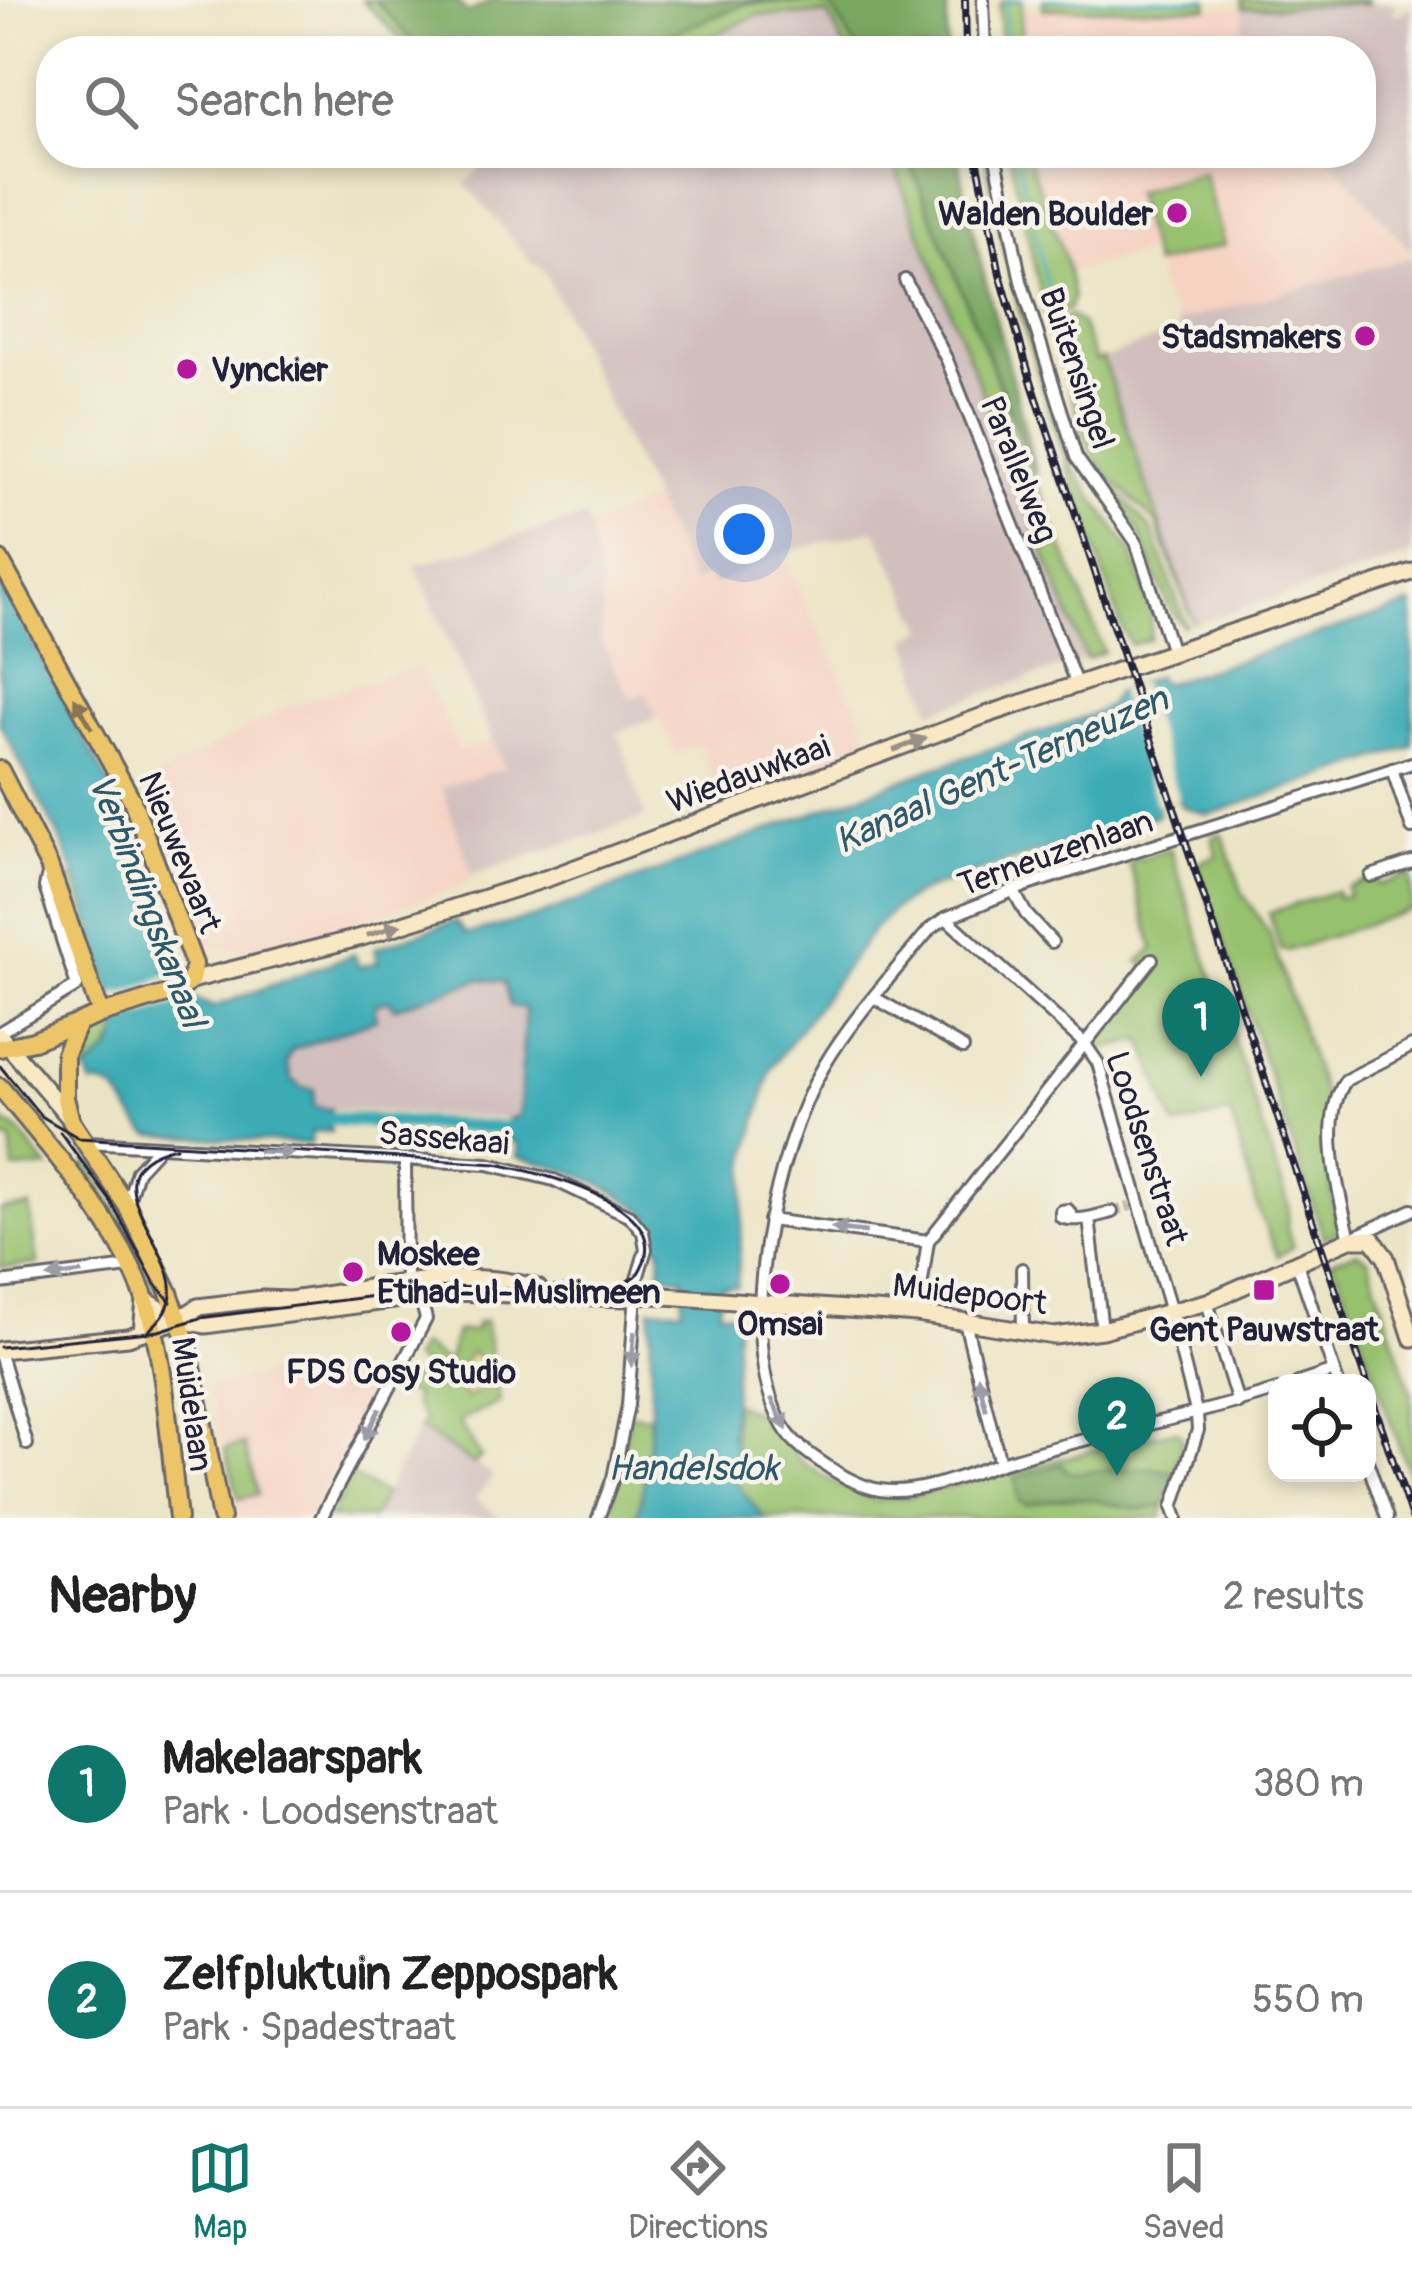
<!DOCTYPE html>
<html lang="en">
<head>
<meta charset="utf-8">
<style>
  body { margin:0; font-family:Pangolin,sans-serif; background:#f2f2f2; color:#222 }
  .controls { position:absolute; right:36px; bottom:36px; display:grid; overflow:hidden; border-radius:24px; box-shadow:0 6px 18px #0003 }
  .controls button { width:108px; height:108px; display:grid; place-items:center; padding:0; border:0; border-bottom:3px solid #e0e0e0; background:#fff; color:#222; font:60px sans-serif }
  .you { position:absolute; left:744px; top:534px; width:42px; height:42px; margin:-30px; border:9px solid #fff; border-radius:50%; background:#1a73e8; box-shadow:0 0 0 18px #1a73e833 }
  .badge { display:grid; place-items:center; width:78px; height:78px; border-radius:50%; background:#0f766e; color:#fff; font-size:39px; font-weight:700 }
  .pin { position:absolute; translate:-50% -99px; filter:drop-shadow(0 3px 6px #0008) }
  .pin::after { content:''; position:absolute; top:63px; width:42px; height:36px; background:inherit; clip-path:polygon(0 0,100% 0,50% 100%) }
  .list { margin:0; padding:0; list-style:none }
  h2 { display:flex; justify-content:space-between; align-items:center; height:156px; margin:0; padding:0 48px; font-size:51px }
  h2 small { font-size:39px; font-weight:400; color:#767676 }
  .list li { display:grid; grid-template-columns:78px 1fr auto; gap:36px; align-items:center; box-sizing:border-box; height:216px; padding:0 48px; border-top:3px solid #e0e0e0 }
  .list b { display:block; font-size:45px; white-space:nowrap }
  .list p { margin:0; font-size:39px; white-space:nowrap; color:#767676 }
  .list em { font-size:39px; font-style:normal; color:#767676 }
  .icon { flex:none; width:66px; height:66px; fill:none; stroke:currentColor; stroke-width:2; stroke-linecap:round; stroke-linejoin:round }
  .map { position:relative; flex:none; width:1412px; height:1518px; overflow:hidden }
  .search { position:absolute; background:#fff; box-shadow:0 6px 18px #0003; left:36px; right:36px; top:36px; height:132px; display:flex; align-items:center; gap:30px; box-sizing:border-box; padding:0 42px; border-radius:48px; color:#767676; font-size:45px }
  .sheet { height:588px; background:#fff }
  nav { display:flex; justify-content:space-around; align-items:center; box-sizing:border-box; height:168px; border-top:3px solid #e0e0e0; background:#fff; font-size:33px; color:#767676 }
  nav a { display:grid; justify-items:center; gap:6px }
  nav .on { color:#0f766e }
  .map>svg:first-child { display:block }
  .built { fill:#f5d2c2 }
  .industrial { fill:#d1bfbd }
  .green { fill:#97c16d; stroke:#5c7254; stroke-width:3 }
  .forest { fill:#79a760; stroke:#4e644e; stroke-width:3 }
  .sand { fill:#eeda9e; stroke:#887e6c; stroke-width:3 }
  .water { fill:#3aabb6; stroke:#2e6678; stroke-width:3 }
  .pier { fill:#ebe4c4 }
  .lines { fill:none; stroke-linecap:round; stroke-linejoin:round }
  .stream { stroke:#3aabb6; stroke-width:3 }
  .canal { stroke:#3aabb6; stroke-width:14 }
  .street-tunnel { stroke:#c3bda9; stroke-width:10; stroke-dasharray:10 5; stroke-linecap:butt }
  .street-casing { stroke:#68666b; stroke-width:16 }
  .secondary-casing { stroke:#68666b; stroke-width:21 }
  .primary-casing { stroke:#68666b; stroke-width:22 }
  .street { stroke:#fff; stroke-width:10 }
  .secondary { stroke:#f8e8c3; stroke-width:15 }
  .primary { stroke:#edc569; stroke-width:16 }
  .tram { stroke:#22223b; stroke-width:3 }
  .rail-casing { stroke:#22223b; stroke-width:8 }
  .rail { stroke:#f7f3e8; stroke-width:3; stroke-dasharray:9; stroke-linecap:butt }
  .oneway { fill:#887452 }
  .oneway2 { fill:#988f86 }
  .oneway3 { fill:#9c9ca7 }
  .poi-dot { fill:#b5179e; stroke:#f7f3e8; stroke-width:4.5 }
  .labels { text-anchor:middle; stroke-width:9; stroke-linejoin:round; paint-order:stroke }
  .poi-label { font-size:33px; font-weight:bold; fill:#22223b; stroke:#f7f3e8 }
  .street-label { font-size:33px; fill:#22223b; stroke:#f7f3e8 }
  .water-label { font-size:36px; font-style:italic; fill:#2c596c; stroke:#f7f3e8 }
</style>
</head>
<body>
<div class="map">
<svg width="1412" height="1518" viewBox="0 0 1412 1518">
  <rect width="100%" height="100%" fill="#f7f3e8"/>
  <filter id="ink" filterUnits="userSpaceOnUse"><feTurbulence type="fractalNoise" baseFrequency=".00833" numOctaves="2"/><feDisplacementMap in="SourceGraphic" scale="24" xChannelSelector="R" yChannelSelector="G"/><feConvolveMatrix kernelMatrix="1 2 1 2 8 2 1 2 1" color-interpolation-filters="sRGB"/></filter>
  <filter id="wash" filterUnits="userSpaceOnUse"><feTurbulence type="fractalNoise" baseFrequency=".004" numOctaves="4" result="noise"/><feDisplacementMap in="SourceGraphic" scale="48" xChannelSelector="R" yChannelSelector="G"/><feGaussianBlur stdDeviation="2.7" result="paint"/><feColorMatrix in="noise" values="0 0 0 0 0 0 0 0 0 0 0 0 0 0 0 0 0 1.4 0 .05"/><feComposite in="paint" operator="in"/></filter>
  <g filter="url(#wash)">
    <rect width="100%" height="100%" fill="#ebe4c4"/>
    <!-- built -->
    <g class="built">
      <polygon points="1243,8 1243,30 1262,51 1020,51 1022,9"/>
      <polygon points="1026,153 1326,153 1412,257 1177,322 1172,305 1166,307 1150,251 1066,273 1065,257"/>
      <polygon points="653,499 693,582 708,575 713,586 783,553 852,699 856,699 872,742 840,758 721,799 699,744 675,754 646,693 630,700 601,640 603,606 588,527"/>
      <polygon points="419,666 459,750 496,740 505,769 442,787 472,875 459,887 369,917 369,923 347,929 253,953 207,945 181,875 177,875 149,782 287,706"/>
      <polygon points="288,1369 348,1376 374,1393 308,1518 240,1518 209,1388"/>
    </g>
    <!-- industrial -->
    <g class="industrial">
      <polygon points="1394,3 1394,16 1412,7 1412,253 1326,153 1361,153 1361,51 1262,51 1243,30 1243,8"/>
      <polygon points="829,14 846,51 668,51 693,45 757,15"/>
      <polygon points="499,153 889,153 1086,659 932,711 908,638 925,629 875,529 783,553 713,586 708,576 693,583 546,274 537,263 534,265 465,183"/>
      <polygon points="1412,257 1412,555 1194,624 1103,359 1178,330 1177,322"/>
      <polygon points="586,517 603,595 599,597 603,606 601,640 630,699 646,693 658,718 618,732 645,817 472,875 442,787 505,768 415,565"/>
      <polygon points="481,979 504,982 510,996 525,1007 516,1119 315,1108 314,1089 291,1079 287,1063 291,1050 375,1019 374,1004 389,1000 395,1008"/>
      <polygon points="419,1428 493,1476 475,1499 500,1518 372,1518"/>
    </g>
    <!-- green -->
    <g class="green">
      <polygon points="362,0 375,0 422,51 412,51"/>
      <polygon points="1004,0 1022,0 1020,51 1000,51 999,5"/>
      <polygon points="1043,0 1208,0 1208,8 1043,9"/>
      <polygon points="1242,0 1368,0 1367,4 1243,8"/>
      <polygon points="819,2 832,7 858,51 846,51 828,14 757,15 693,45 668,51 626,51 748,3"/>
      <polygon points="889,153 906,153 915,173 1104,652 1086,659"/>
      <path d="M985,153H988L1002,229L1026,322L1074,470L1131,551L1151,609L1150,639L1130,645L1121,626C1070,470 1010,316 985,153Z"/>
      <polygon points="1009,153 1026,153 1065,258 1073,297 1068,310 1045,313"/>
      <polygon points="1203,172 1224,245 1154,265 1134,192"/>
      <polygon points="1070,316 1082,325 1095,361 1103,359 1194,624 1156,523 1104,471 1087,444 1048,324"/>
      <polygon points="1092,463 1152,531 1186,625 1183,626 1169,608 1138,530"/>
      <path d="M108,782C126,801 177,926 179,954C179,963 177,965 173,972Z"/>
      <polygon points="1222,833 1243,894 1269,933 1323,1093 1332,1104 1326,1108 1326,1154 1338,1232 1324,1238 1197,863 1217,856 1212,837"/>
      <polygon points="1170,849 1289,1206 1287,1228 1293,1247 1278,1256 1260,1214 1230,1113 1175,1127 1142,1040 1103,1049 1097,1036 1153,971 1139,961 1154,949 1129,862"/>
      <polygon points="1410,874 1412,909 1287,951 1281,950 1269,913 1336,891 1338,898 1348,895 1347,887 1375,877 1378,885"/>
      <polygon points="76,877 114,993 99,982 63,881"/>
      <path d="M122,1022C115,1046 106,1058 86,1071L81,1068L84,1041Z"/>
      <polygon points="0,1120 18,1130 48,1168 14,1170 11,1139 0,1140"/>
      <polygon points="88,1163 134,1236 159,1291 154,1292 114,1213 78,1171"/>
      <polygon points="30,1207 38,1264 1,1268 0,1210"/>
      <polygon points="1357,1252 1368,1259 1412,1395 1412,1483 1339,1274 1331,1261"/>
      <polygon points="485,1321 500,1402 459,1422 481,1457 473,1464 419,1428 425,1423 413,1402 416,1396 398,1389 405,1375 434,1391 441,1376 413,1360 421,1345 447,1363 456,1332 477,1330 476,1323"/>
      <polygon points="733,1403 770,1418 800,1461 834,1482 875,1500 907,1497 1173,1431 1179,1432 1183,1441 1161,1518 764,1518 735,1482"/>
      <polygon points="629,1414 652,1416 642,1497 636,1518 606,1518 615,1491"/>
      <polygon points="244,1444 258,1494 239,1499 225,1449"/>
      <polygon points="352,1476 384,1494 372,1518 329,1518"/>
    </g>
    <!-- forest -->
    <g class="forest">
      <polygon points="375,0 455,0 468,13 492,0 947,0 947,51 858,51 832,7 819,2 748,3 626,51 422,51"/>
      <path d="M906,153H958C975,263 1012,366 1036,474Z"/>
      <path d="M1062,1464L1069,1473L1151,1468L1174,1472L1165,1505C1138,1515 1112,1502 1085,1499C1065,1496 1045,1501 1025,1505L1019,1501L1015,1477Z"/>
    </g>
    <!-- sand -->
    <polygon class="sand" points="471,1352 480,1360 481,1389 466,1399 454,1377"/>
    <!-- water -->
    <path class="water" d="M0,583L108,782L184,1002L196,999L214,1007L354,954L359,967L378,962L375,948L455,921L467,934L535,917L928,770L1087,717L1109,705L1116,692L1157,676L1159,681L1167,683L1412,604V747L1208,815L1182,806L1179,798L1157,805L1158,815L950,881L918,893L893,910L874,929L771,1068L747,1160L737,1286H721L719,1311L737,1313L731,1435L746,1474L736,1483L764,1518H636C656,1450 649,1378 651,1308L682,1309L683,1278L660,1274L661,1247L654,1246L649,1215C608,1184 568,1167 517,1157V1142L507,1141L504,1128L508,1119L519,1116L525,1008L510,1006L504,982L481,979L394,1008L390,1000L375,1004L376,1019L292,1050L287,1063L291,1079L302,1087L314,1089V1107L331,1109L327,1119L331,1132L312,1131L311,1144L151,1135C127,1121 124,1080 92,1085L86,1071L113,1048L121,1022L83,894L61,841L0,724Z"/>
    <!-- pier -->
    <g class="pier">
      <polygon points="1140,682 1179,799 1157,806 1118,690"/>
      <polygon points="175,973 184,1002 120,1022 113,993 121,994"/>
    </g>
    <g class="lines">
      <!-- stream -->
      <g class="stream">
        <polyline points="1042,0 1208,0"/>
        <polyline points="1007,51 1005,2 1023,1"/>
        <polyline points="1016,153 1055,320 1094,443"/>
      </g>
      <!-- canal -->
      <polyline class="canal" points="310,1118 522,1129"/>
    </g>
  </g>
  <g filter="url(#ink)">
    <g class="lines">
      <!-- street-tunnel -->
      <polyline class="street-tunnel" points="1112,1212 1131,1206"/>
      <!-- street casing -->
      <g class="street-casing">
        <g id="street">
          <polyline points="983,0 985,51"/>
          <polyline points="995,153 1021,281 1076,457 1136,542 1172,652"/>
          <polyline points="905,280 947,360 1076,683"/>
          <polyline points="1392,769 1412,828"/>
          <polyline points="1371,876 1412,862"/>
          <polyline points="1013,890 1026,914 1052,942"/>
          <polyline points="946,918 1085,1044 1098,1063 1167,1298 1197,1415 1198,1430 1173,1507 1177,1518"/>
          <polyline points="875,998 963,1048"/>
          <polyline points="0,1032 77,986 45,887 49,870"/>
          <path d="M1412,1046L1346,1080C1318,1120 1339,1195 1350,1239L1412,1210"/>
          <polyline points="87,1142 488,1164 554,1180 630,1216 643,1232 646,1249 637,1279 628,1405 613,1478 598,1518"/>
          <polyline points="405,1159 406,1298"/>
          <polyline points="127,1205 137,1171 159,1147"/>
          <polyline points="1089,1218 1102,1330"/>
          <path d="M1074,1219L1068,1210L1061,1211V1217C1076,1223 1096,1216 1112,1212"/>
          <polyline points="769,1220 928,1241"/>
          <polyline points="1297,1263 1338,1383"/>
          <polyline points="1022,1269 1023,1332"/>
          <polyline points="0,1283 129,1267"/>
          <polyline points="1207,1302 1238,1403"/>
          <polyline points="917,1314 928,1241 1152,959"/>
          <polyline points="965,1322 1000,1463"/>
          <polyline points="0,1354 27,1444"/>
          <polyline points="1298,1383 1334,1371"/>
          <path d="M1277,1390C1187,1419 1093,1434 1004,1462C967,1474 919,1496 880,1490C862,1487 844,1477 830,1468C812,1456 794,1445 783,1426C732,1337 775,1150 824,1066C850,1021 897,969 930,929L946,918L1027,885L1412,763"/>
          <polyline points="1367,1461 1387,1518"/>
          <polyline points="321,1518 426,1319 420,1296"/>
        </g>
      </g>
      <!-- secondary casing -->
      <g class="secondary-casing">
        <g id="secondary">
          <polyline points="191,980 362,937 551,877 983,716 1412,572"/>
          <polyline points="0,1036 68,1116"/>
          <polyline points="142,1332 145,1300 178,1320 205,1325 454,1292 627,1298 637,1294 917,1314 1054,1336 1102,1330 1207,1302 1350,1239 1372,1239 1386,1258 1412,1338"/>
          <path d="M0,1350L128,1337L178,1320L198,1307L263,1299L289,1300C368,1290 460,1265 538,1288"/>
        </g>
      </g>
      <!-- primary casing -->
      <g class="primary-casing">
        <g id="primary">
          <polyline points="0,560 132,800 194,964 191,980 180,990 101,1014 33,1041 0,1048"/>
          <polyline points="0,770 49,866 101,1014"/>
          <polyline points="78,1023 65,1054 65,1098 71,1121 127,1206 168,1290 188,1346 221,1518"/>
          <path d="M0,1087C53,1152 116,1219 145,1299C166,1358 170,1454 178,1518"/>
        </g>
      </g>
      <!-- street -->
      <use href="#street" class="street"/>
      <!-- secondary -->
      <use href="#secondary" class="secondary"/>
      <!-- primary -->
      <use href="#primary" class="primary"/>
      <!-- tram -->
      <g class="tram">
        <path d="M0,1066L41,1116L79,1138L496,1164C541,1173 687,1206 636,1276L609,1291L447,1287L200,1318L159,1331L0,1347"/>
        <polyline points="60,1132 110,1200 154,1282 171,1302"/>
        <path d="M146,1333C158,1322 169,1312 171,1295C178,1247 78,1168 176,1147"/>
      </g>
      <!-- rail casing -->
      <g class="rail-casing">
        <g id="rail">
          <polyline points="965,0 966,51"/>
          <polyline points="976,153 1000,274 1032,384 1412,1518"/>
        </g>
      </g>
      <!-- rail -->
      <use href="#rail" class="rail"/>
    </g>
    <!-- one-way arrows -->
    <defs><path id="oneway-solid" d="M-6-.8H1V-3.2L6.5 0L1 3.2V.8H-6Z" transform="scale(3)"/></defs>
    <use class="oneway" href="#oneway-solid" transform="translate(83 713) rotate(-120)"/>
    <g class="oneway2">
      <use href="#oneway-solid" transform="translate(910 744) rotate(-21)"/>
      <use href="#oneway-solid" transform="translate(384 930) rotate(-18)"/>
    </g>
    <g class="oneway3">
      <use href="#oneway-solid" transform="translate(276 1152) rotate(3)"/>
      <use href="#oneway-solid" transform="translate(849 1230) rotate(-173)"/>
      <use href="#oneway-solid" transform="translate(65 1275) rotate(173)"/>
      <use href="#oneway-solid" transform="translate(633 1349) rotate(95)"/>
      <use href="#oneway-solid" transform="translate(982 1393) rotate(-104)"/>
      <use href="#oneway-solid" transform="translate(779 1414) rotate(64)"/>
      <use href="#oneway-solid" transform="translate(372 1424) rotate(117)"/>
    </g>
  </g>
  <!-- markers -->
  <g class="poi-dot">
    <circle cx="1177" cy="213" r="12"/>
    <circle cx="1365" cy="336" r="12"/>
    <circle cx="187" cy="369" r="12"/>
    <circle cx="353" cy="1272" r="12"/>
    <circle cx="780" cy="1284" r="12"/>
    <rect x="1252" y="1278" width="24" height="24" rx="6"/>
    <circle cx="401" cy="1332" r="12"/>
  </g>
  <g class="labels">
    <!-- poi labels -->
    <g class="poi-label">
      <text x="1153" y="225" text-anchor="end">Walden Boulder</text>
      <text x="1341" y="348" text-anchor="end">Stadsmakers</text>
      <text x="211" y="381" text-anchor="start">Vynckier</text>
      <text x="377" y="1265" text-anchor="start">Moskee<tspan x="377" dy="38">Etihad-ul-Muslimeen</tspan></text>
      <text x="780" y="1335">Omsai</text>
      <text x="1264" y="1341">Gent Pauwstraat</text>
      <text x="401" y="1383">FDS Cosy Studio</text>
    </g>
    <!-- street labels -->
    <g class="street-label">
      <text transform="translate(1078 368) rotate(71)" y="12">Buitensingel</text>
      <text transform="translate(1020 469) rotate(68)" y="12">Parallelweg</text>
      <text transform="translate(748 773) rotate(-20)" y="12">Wiedauwkaai</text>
      <text transform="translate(181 852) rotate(68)" y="12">Nieuwevaart</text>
      <text transform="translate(1055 852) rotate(-19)" y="12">Terneuzenlaan</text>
      <text transform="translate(444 1137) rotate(5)" y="12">Sassekaai</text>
      <text transform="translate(1148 1148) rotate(72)" y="12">Loodsenstraat</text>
      <text transform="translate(970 1293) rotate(7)" y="12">Muidepoort</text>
      <text transform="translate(193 1404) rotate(82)" y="12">Muidelaan</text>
    </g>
    <!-- water labels -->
    <g class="water-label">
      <text transform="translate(1001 769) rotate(-24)" y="13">Kanaal Gent-Terneuzen</text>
      <text transform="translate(148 900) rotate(69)" y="13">Verbindingskanaal</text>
      <text x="693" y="1480">Handelsdok</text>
    </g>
  </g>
</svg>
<div class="controls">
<button><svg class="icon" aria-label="locate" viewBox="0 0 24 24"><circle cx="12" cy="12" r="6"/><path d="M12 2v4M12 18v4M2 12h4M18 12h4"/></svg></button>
</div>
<div class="you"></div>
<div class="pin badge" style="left:1201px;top:1077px">1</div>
<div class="pin badge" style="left:1117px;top:1476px">2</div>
<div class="search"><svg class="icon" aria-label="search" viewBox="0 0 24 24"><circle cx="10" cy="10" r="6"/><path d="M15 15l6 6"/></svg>Search here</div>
</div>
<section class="sheet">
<h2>Nearby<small>2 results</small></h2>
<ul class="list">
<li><span class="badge">1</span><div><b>Makelaarspark</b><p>Park · Loodsenstraat</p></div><em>380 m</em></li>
<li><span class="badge">2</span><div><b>Zelfpluktuin Zeppospark</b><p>Park · Spadestraat</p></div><em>550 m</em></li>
</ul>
</section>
<nav>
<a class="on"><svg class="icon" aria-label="map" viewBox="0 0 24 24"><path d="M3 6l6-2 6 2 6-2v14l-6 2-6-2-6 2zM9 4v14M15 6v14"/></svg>Map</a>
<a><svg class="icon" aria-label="directions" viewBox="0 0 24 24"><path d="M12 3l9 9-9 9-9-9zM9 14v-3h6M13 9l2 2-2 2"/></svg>Directions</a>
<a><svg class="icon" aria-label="saved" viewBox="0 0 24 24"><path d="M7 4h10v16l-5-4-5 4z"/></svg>Saved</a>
</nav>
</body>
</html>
